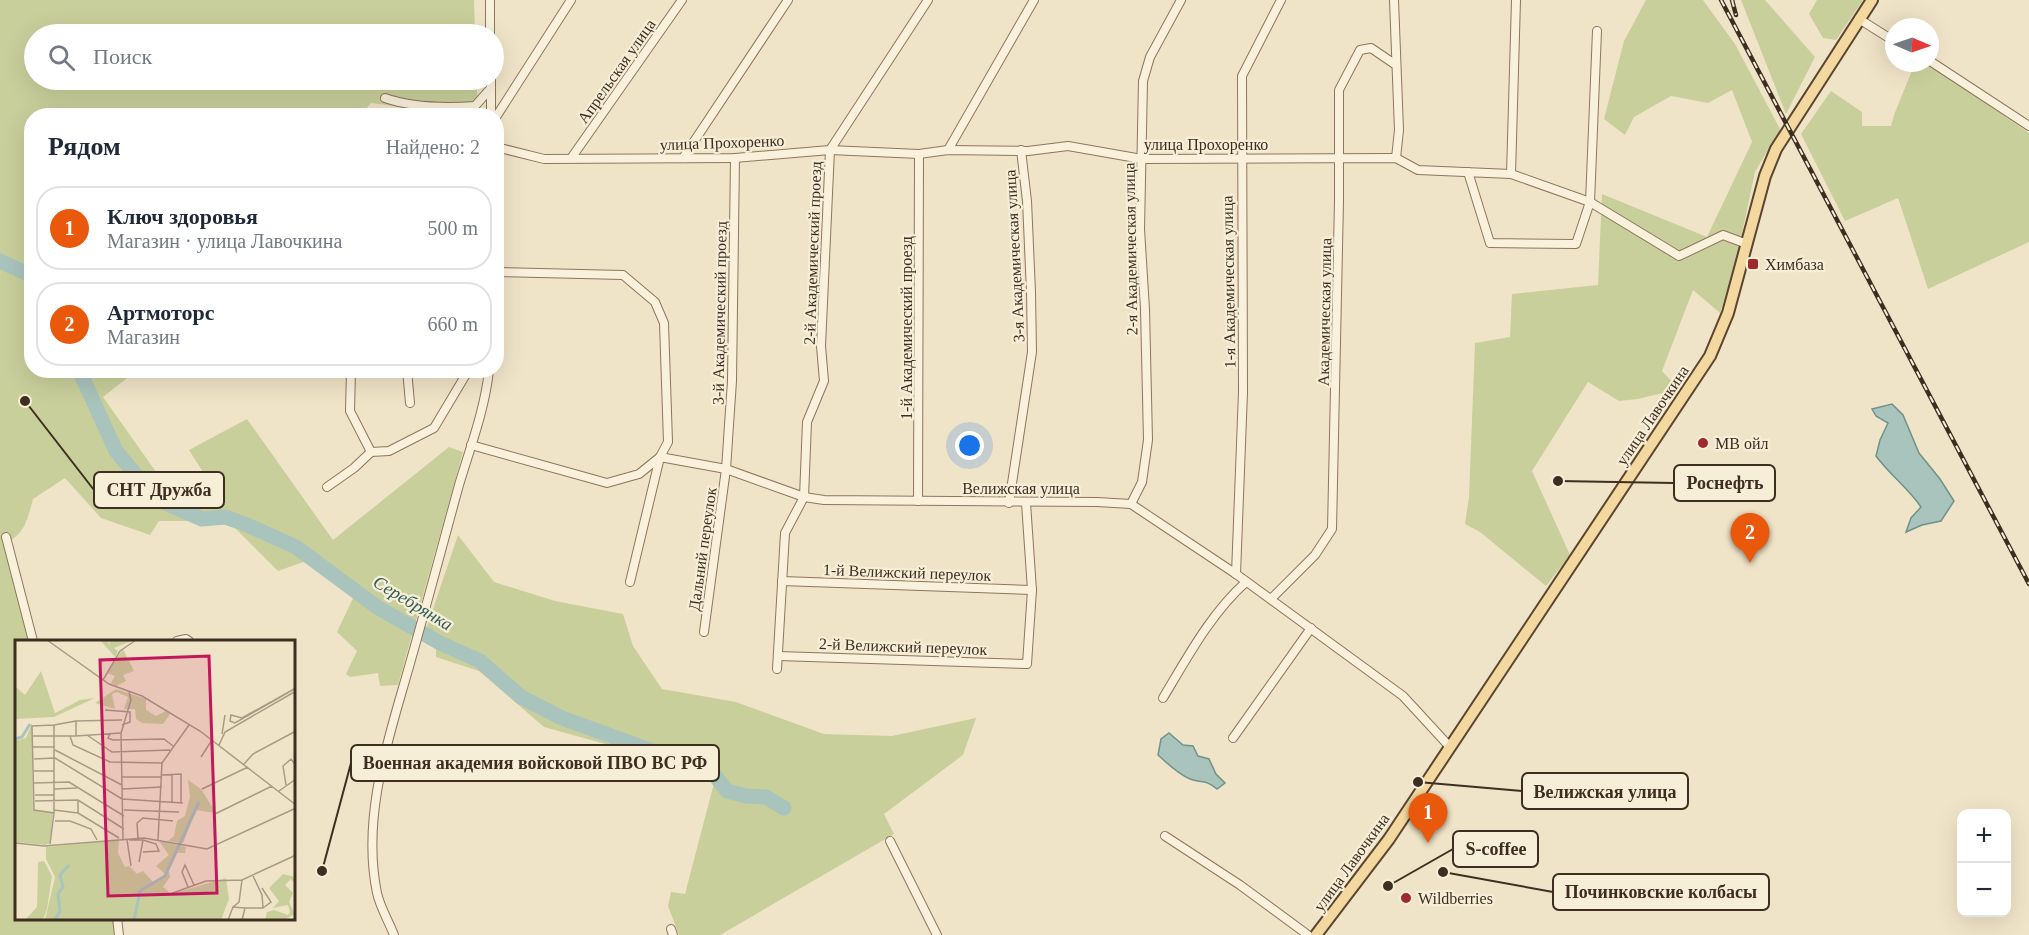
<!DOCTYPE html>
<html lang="ru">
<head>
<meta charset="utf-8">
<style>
  body { margin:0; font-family:"Times New Roman",serif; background:#f2f2f3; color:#1f2937 }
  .controls { position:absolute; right:18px; bottom:18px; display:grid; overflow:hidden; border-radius:12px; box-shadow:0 6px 24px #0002 }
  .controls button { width:54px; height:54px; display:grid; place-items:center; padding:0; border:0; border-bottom:2px solid #e0e1e3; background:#fff; color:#1f2937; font:30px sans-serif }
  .compass { position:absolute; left:1885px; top:18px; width:54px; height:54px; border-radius:50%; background:#fff; box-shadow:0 6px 24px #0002; rotate:92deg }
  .you { position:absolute; left:970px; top:446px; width:21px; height:21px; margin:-15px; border:4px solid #fff; border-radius:50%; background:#1a73e8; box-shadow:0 0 0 9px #1a73e833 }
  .badge { display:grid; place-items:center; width:39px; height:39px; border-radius:50%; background:#ea580c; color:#fff; font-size:20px; font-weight:700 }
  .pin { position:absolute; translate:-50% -50px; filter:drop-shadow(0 2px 3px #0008) }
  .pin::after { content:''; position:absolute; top:32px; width:21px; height:18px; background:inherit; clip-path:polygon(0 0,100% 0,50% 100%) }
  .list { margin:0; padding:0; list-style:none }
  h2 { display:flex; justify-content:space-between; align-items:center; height:78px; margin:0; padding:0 24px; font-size:26px }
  h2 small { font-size:20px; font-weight:400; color:#747a83 }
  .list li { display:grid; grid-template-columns:39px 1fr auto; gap:18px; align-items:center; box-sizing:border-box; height:84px; margin:0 12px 12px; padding:0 12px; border:2px solid #e0e1e3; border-radius:24px }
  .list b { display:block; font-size:22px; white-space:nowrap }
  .list p { margin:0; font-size:20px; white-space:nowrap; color:#747a83 }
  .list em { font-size:20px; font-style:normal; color:#747a83 }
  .icon { flex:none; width:33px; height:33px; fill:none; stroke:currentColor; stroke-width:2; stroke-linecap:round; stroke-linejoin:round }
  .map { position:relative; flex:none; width:2029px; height:935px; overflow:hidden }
  .search { position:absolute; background:#fff; box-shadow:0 6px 24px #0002; left:24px; top:24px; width:480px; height:66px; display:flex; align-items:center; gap:15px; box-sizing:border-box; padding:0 21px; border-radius:33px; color:#747a83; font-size:22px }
  .panel { position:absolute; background:#fff; box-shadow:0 6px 24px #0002; left:24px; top:108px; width:480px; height:270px; border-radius:24px }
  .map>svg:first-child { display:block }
  .green { fill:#c9cf9b }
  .water { fill:#a9c4bc; stroke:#6f938a; stroke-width:1.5 }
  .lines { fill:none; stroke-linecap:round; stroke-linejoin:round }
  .river { stroke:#a9c4bc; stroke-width:15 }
  .minor-casing { stroke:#8d765c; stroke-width:10 }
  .major-casing { stroke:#5b4430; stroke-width:14 }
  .minor { stroke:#faf1dc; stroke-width:8 }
  .major { stroke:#f3d9a0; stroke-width:10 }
  .rail-casing { stroke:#3d2e20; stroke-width:4.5 }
  .rail { stroke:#f7eed8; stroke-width:2; stroke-dasharray:7; stroke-linecap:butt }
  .poi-dot { fill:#9e2a2b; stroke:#f7eed8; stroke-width:2 }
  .labels { text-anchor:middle; stroke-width:4.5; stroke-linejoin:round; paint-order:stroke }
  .street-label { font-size:16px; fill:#3d2e20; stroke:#f7eed8 }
  .poi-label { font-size:16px; fill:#3d2e20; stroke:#f7eed8; text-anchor:start }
  .water-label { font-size:18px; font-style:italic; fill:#2f5d5a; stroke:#f7eed8 }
  .inset-river { fill:none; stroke:#a9c4bc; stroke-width:3 }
  .inset-road { fill:none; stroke:#a89b85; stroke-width:1.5 }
  .view { fill:#c2185b; fill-opacity:0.15; stroke:#c2185b; stroke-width:3 }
  .inset-edge { fill:none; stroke:#3d2e20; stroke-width:3 }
  .leader { fill:none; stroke:#3d2e20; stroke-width:2 }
  .callout-dot { fill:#3d2e20; stroke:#f7eed8; stroke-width:2 }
  .callout { fill:#f7eed8; stroke:#3d2e20; stroke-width:2 }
  .callout-label { font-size:18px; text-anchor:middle; font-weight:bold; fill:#3d2e20 }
</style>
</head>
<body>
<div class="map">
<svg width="2029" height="935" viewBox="0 0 2029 935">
  <rect width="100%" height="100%" fill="#f0e4c8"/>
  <!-- green -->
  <g class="green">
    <path d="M0,0H474L475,34H34V80H476L479,111L419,109L371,103L360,116H32V370L136,371L103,397L176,500L206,477L189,450L247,419L333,540L449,447L463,452L398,685L380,686L378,673L350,677L346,674L357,651L337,632L354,596L306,561L278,571L228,521H159L150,535L101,518L65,478L33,499C28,518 24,537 4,543L29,641H16V918L114,919L116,935H0Z"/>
    <polygon points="1646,0 1703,0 1735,44 1780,129 1755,172 1735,266 1720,313 1693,290 1662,371 1679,389 1638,399 1619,401 1588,382 1532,471 1570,555 1546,586 1480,532 1465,524 1469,497 1475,343 1510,337 1512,294 1598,285 1602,194 1707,237 1752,142 1732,90 1708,103 1671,96 1634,117 1625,135 1604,119 1624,41"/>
    <polygon points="1741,0 1765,0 1815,57 1786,114"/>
    <polygon points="1817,0 1863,0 1836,40 1823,38 1809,14"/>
    <polygon points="1915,63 1926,63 2029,133 2029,242 1928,289 1898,198 1845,221 1801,134 1831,91 1862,112 1862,126 1891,126 1894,115"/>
    <polygon points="458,535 494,582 555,601 623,614 633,646 662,689 736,702 824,734 892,736 976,718 963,755 884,814 894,834 720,935 679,935 668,906 671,892 685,894 714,783 699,770 544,727 479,671 436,657 436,646 422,641"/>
  </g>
  <!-- water -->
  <g class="water">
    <path d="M1892,404L1903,415L1919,453L1940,479L1954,501L1941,521L1922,525L1906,532L1911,518L1921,507C1908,488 1890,475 1876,456L1880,440L1888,423L1876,416L1872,409Z"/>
    <path d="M1169,733L1183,745L1193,746L1198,756L1209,759L1216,774L1225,783L1217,789C1203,778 1203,784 1190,779C1178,774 1168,764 1158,755L1161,739Z"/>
  </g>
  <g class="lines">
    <!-- river -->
    <g class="river">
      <polyline points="0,261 32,276"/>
      <polyline points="79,370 116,451 156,499 202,519 225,517 245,524 296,547 377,607 440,643 480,661 521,697 562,718 713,773 727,791 746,796 766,797 784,808"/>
    </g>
    <!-- minor casing -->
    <g class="minor-casing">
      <g id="minor">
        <polyline points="490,0 490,34"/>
        <polyline points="1394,0 1399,130 1396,158"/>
        <polyline points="1859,19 1894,41"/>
        <polyline points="1930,61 2029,126"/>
        <polyline points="491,80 491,116"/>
        <path d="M385,98C413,108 445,108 475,106L491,88"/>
        <polyline points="475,106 475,116"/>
        <polyline points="496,117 571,0"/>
        <polyline points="496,147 544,159 735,158 830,150 919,154 948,150 1028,151 1068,146 1142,159 1396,158 1418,170 1511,174 1590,202 1679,256 1723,235 1747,244"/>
        <polyline points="948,150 1034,0"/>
        <polyline points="572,157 682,0"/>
        <polyline points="683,158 788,0"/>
        <polyline points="1468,172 1490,243 1576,244 1590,202 1597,31"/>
        <polyline points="1511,174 1516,0"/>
        <polyline points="496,272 623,275 655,302 664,323 668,442 660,457 630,582"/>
        <polyline points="351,370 350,411 371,452 389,451 434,428 465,376 467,370"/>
        <polyline points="407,370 410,403"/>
        <polyline points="471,445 607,483 639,474 660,457 726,469 804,497 824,500 1097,502 1131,504 1236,574 1403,696 1449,746"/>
        <polyline points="327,487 354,468 371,452"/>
        <polyline points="918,501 919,154"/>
        <polyline points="1009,503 1032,352 1031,292 1027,201 1021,150"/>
        <polyline points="1131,504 1142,482 1148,440 1145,309 1140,229 1143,81 1150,57 1181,0"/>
        <polyline points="6,537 33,641"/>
        <polyline points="1236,574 1243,392 1242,76 1281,0"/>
        <polyline points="782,581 1032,590"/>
        <polyline points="1271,599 1315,555 1332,529 1339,201 1339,90 1360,50 1371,48 1396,65"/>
        <polyline points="704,632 726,469 732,381 735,158"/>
        <polyline points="177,641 186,639 189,641"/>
        <polyline points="778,656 1027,664 1032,590 1026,503"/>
        <polyline points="777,669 785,533 804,497 807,422 824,381 821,346 830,150 928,0"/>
        <path d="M1163,698C1187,658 1211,613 1246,582"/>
        <polyline points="1233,738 1311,628"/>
        <polyline points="1165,836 1240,885 1308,935"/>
        <polyline points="890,841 937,935"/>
        <polyline points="117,918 119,935"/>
        <polyline points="671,929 673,935"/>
        <path d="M394,935C389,922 380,907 377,893C363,825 383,756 402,691C422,623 440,554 459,485C470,448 485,409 489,370"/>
      </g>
    </g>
    <!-- major casing -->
    <g class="major-casing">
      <polyline id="major" points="1316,935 1389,839 1710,356 1728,313 1765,176 1776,149 1872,0"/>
    </g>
    <!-- minor -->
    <use href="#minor" class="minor"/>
    <!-- major -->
    <use href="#major" class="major"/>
    <!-- rail casing -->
    <g class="rail-casing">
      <g id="rail">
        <polyline points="1721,0 2029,584"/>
        <polyline points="1732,0 1736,15"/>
      </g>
    </g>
    <!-- rail -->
    <use href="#rail" class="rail"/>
  </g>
  <!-- markers -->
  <g class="poi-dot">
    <rect x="1747" y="258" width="12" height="12" rx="3"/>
    <circle cx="1703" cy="443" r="6"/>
    <circle cx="1406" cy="898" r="6"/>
  </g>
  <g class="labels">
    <!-- street labels -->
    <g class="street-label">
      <text transform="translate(616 71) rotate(-55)" y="6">Апрельская улица</text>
      <text transform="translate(722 142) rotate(-2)" y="6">улица Прохоренко</text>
      <text x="1206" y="150">улица Прохоренко</text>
      <text transform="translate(1130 249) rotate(-91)" y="6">2-я Академическая улица</text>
      <text transform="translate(812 253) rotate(-88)" y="6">2-й Академический проезд</text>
      <text transform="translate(1014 256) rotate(-93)" y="6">3-я Академическая улица</text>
      <text transform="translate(1228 282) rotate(-91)" y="6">1-я Академическая улица</text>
      <text transform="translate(1324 312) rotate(-89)" y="6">Академическая улица</text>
      <text transform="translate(719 313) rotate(-89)" y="6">3-й Академический проезд</text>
      <text transform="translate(906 328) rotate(-90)" y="6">1-й Академический проезд</text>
      <text transform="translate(1652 415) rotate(-56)" y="6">улица Лавочкина</text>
      <text x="1021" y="494">Велижская улица</text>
      <text transform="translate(702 549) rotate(-82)" y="6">Дальний переулок</text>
      <text transform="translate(907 572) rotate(2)" y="6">1-й Велижский переулок</text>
      <text transform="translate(903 646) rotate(2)" y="6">2-й Велижский переулок</text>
      <text transform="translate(1351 862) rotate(-54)" y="6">улица Лавочкина</text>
    </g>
    <!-- poi labels -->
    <g class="poi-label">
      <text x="1765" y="270">Химбаза</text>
      <text x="1715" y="449">МВ ойл</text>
      <text x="1418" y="904">Wildberries</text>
    </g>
    <!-- water labels -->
    <g class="water-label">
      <text transform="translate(413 603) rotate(31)" y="6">Серебрянка</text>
    </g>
  </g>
  <!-- overview -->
  <g transform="translate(15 640)">
    <rect width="280" height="280" fill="#f0e4c8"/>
    <path d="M85,0H92L95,6L94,0H119L99,8L103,11L100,17ZM108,9L119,31L108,35L111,41L101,46L96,43L100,36L92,33ZM26,31L40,73L65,60L80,58L39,77L0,79V46L10,55ZM101,49L131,59V70L141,76L151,71L155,74L148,84L127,83L121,79L120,69H109L113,57L102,52L97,54L100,69L80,63ZM17,83L18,170L38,173L35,203L30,205L0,202V101L11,98ZM173,140L186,149L201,173L181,170L168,203L153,201L159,196L162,181L170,176L175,157ZM104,200L103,213L110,227L114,226L122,234L128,231L139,243L150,234L141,226L154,215L144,201L171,207L170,213H161L153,228L155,237L148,247L156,254L211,238L214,259L206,280H30L40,237L31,219V207ZM29,221L37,236L32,269L28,280H10L22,267L23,222ZM268,234L280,237V245L276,239L270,245L278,253L274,262L280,274L269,280H250L252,272L259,270L273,275L275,272L273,265L258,268L264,261L254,248Z" fill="#c9cf9b"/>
    <path class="inset-river" d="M0,99L7,97L15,84M40,280L45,271L43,254L48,247L45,235L54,225M119,280L125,251L150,236L184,162"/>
    <path class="inset-road" d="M32,0L94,44L127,56L185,91L281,165M88,40L105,11L121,0M281,48L227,78L216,75L215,81L220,83L281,48M90,70L115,72V82L107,85M61,81L107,80M95,94L93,98L98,100L149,99L158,106M207,94L210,75M72,95L97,112L155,110M18,96H61V81L39,85M55,96L58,105L95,122L147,123M61,96L106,93M204,105L210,92L281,51M18,107H40M40,110L107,145M186,117L197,100M19,119L40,118L107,159L168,163M229,124L238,114L281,91M19,131H39M147,135L166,134V163M106,137H147M19,143L54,142L109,176M271,145L268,126L276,119L281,126M39,149L62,148M107,149L147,147M187,149L233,127M264,151L281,139M20,155H39M63,160V173L104,198M20,161L63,160L109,189M157,163V135M39,170L63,173M109,170L164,172M198,175L257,146M40,181H55L76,189L82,200M123,198L122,183L128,178L158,181M108,199L106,93L116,60L114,52M112,200L116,226M114,200H128L124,222M143,200L147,123L174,85M0,203L29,206L129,198L192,209L281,168M35,204L39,173L19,170L17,86L39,85V173M128,212L144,211L141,204L128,200M173,247L167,232L170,225L179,245M247,248L256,262L248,268M155,254L191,241L227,240L281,215M218,267L224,262L227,240M213,280L218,267L230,268M227,280L230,268H248L247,255L238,236"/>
    <path class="view" d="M194,16L202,253L93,256L85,20Z"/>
    <rect width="280" height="280" class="inset-edge"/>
  </g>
  <!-- callouts -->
  <path class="leader" d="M1558 481L1674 483M25 401L94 490M322 871L351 763M1418 782L1522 791M1388 886L1453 849M1443 872L1553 892"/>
  <g class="callout-dot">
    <circle cx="1558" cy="481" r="6"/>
    <circle cx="25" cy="401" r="6"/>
    <circle cx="322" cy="871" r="6"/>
    <circle cx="1418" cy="782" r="6"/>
    <circle cx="1388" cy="886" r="6"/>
    <circle cx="1443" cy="872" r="6"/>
  </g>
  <g class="callout">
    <rect x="1674" y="465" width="101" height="36" rx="6"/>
    <rect x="94" y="472" width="130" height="36" rx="6"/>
    <rect x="351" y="745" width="368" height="36" rx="6"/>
    <rect x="1522" y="773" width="166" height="36" rx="6"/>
    <rect x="1453" y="831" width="85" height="36" rx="6"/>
    <rect x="1553" y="874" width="216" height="36" rx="6"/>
  </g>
  <g class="callout-label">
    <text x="1725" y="489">Роснефть</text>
    <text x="159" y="496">СНТ Дружба</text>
    <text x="535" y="769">Военная академия войсковой ПВО ВС РФ</text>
    <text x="1605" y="798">Велижская улица</text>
    <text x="1496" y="855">S-coffee</text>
    <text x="1661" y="898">Починковские колбасы</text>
  </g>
</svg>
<div class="controls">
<button>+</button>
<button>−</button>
</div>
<svg class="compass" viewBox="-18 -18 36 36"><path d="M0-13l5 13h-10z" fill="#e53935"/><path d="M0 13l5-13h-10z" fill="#747a83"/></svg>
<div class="you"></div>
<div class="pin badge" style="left:1428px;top:843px">1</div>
<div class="pin badge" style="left:1750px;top:563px">2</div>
<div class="search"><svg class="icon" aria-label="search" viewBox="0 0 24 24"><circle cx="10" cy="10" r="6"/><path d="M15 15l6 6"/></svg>Поиск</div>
<section class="panel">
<h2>Рядом<small>Найдено: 2</small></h2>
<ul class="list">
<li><span class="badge">1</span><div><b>Ключ здоровья</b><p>Магазин · улица Лавочкина</p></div><em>500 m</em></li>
<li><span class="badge">2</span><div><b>Артмоторс</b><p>Магазин</p></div><em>660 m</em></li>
</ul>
</section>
</div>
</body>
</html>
